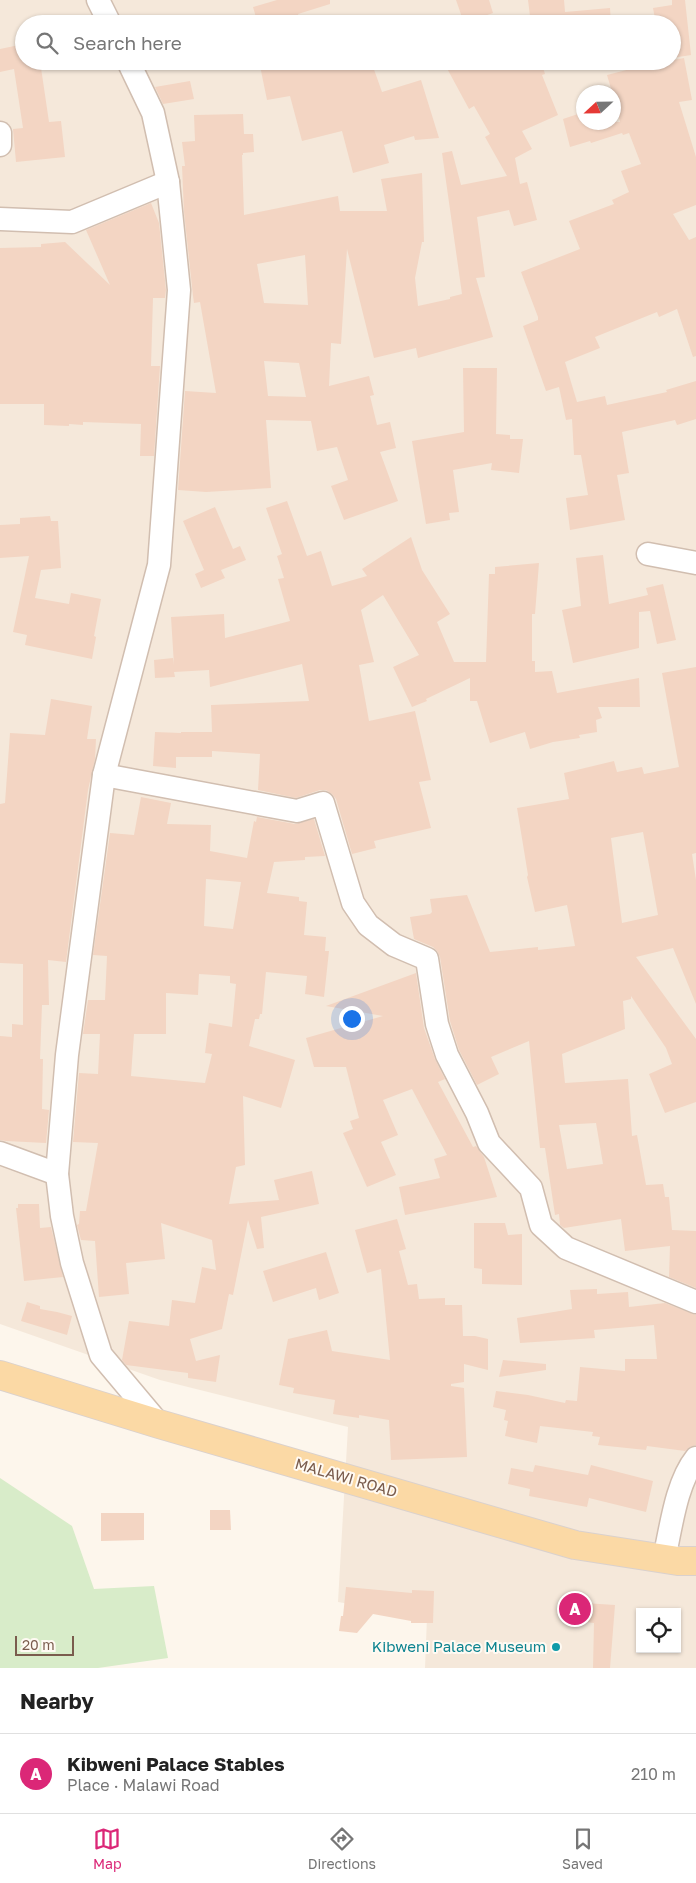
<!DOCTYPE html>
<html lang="en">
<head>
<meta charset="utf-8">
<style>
  body { margin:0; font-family:"Golos Text",sans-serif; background:#f2f2f2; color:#222 }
  .controls { position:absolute; right:15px; bottom:15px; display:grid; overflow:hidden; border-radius:0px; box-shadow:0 1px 4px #0004 }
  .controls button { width:45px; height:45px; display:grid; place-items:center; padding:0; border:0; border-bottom:1px solid #e0e0e0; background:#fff; color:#222; font:25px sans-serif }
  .compass { position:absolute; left:576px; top:85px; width:45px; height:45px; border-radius:50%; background:#fff; box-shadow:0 1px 4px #0004; rotate:248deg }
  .scale { position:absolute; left:15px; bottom:12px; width:59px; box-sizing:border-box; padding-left:5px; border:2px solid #7a5c4d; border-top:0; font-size:14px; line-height:18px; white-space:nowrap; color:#7a5c4d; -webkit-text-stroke:4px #fffaf3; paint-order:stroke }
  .you { position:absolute; left:351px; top:1018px; width:18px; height:18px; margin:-12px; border:4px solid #fff; border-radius:50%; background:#1a73e8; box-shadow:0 0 0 8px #1a73e833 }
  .badge { display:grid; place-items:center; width:32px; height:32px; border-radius:50%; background:#db2777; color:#fff; font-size:16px; font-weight:700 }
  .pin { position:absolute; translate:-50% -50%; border:2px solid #fff; box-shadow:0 1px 5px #0006 }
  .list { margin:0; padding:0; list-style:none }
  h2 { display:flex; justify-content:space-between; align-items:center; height:65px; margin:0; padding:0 20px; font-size:21px }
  h2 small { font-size:16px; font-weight:400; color:#767676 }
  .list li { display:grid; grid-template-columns:32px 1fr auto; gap:15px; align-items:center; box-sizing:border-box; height:80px; padding:0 20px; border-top:1px solid #e0e0e0 }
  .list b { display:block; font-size:19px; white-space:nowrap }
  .list p { margin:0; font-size:16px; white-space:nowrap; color:#767676 }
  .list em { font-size:16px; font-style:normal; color:#767676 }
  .icon { flex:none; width:28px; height:28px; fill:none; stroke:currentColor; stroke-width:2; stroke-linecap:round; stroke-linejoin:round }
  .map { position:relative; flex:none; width:696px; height:1668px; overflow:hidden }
  .search { position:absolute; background:#fff; box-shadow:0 1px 4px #0004; left:15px; right:15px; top:15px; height:55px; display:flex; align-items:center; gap:12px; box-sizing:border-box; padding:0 18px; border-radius:28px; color:#767676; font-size:19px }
  .sheet { height:145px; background:#fff }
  nav { display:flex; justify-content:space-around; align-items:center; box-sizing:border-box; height:70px; border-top:1px solid #e0e0e0; background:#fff; font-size:14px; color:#767676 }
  nav a { display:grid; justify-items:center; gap:2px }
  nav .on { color:#db2777 }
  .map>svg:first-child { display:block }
  .residential { fill:#f5e8da; fill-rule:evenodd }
  .green { fill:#d8ecc9 }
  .building { fill:#f3d5c3; fill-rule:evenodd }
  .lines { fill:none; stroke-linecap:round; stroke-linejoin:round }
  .street-casing { stroke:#d1beb0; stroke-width:25 }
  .primary-casing { stroke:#dad1cd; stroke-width:30 }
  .street { stroke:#fff; stroke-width:22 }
  .primary { stroke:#fbd9a5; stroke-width:28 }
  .culture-dot { fill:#0f9aa8; stroke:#fffaf3; stroke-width:2 }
  .labels { text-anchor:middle; stroke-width:4; stroke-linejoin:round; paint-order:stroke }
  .street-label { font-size:15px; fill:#7a5c4d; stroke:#fffaf3 }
  .culture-label { font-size:15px; fill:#0d838f; stroke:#fffaf3; text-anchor:end }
</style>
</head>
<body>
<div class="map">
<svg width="696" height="1668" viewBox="0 0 696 1668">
  <rect width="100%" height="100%" fill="#fdf6ec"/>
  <!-- residential -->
  <path class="residential" d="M0,0H696V1668H425L427,1617L338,1602L348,1427L160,1380L0,1324ZM24,24H672V61H24ZM584,92H614V122H584ZM640,1612H677V1649H640Z"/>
  <!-- green -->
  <polygon class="green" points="0,1478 72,1526 94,1589 154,1586 168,1658 98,1668 0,1668"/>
  <!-- building -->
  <g class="building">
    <polygon points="277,0 330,0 330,4 298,14 301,24 258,24 253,7"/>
    <polygon points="456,0 489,0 493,13 464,23"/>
    <polygon points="528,0 564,0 565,12 610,8 611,24 531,24"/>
    <polygon points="672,0 685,0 691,55 672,58 672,24 656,24 653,8 672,5"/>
    <polygon points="24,44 24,61 40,61 49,122 61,121 65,157 16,162 13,129 23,128 14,69 0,72 0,49"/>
    <polygon points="684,58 692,100 679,102 696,157 696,205 673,214 689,240 696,237 696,356 693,357 677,309 659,317 657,312 595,337 600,348 565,362 577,402 605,396 607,405 667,392 666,390 696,381 696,419 677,425 675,420 622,432 629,473 617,475 625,520 570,530 566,498 588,495 581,455 574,455 572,419 566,420 559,387 546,391 523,326 538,320 538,317 521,272 580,249 569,221 614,204 612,200 629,192 621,171 641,164 629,133 623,135 622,133 591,143 590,141 570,147 563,119 584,112 584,122 620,122 614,92 612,92 607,75 638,67"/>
    <polygon points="259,61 371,61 382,92 421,80 439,138 415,140 414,136 384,145 389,163 353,173 342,131 302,141 290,96 267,100"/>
    <path d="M443,61H541L545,74L542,75L558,115L522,131L532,149L515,158L520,184L527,182L537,220L514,226L509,210L477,217L485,277L476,278L493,337L418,358L416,348L374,358L347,249L341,344L331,343L329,386L369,376L374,395L370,396L377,425L390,422L396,448L380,452L398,501L344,520L331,486L348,480L337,447L317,451L311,421L266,420L271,488L206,492L178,490L185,391L216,393L200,302L194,303L193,296L184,212L182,166H185L182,142L195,141L194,115L243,114L244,134H253L254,152L243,153V155H242L244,215L338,196L340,211H387L381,179L422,173L424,242H422L415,278L418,306L450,299V297L462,294L442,153L452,151L461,185L507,176L485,137L490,134L474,106L469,109ZM305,255L308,305L264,303L257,264ZM264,361L299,363L306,397L268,396Z"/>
    <polygon points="190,81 194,99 163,104 155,87"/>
    <polygon points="151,203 159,223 166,290 165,298 153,298 151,366 160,366 154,456 140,456 141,424 83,422 83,425 69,424 69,426 44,425 44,404 0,404 0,248 41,247 41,244 65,242 110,285 86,230"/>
    <polygon points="463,368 497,368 496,434 510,435 510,439 523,439 519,473 491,470 492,463 453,470 459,512 449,513 450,520 426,524 412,441 464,432"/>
    <polygon points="287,501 307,556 321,551 332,586 367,576 362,569 411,537 422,570 450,614 437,622 454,662 486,662 489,574 495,574 495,567 539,563 535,614 532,614 532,661 535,661 535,672 552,671 557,693 639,678 640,707 598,707 602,718 596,720 597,732 579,735 580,738 553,742 530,749 525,732 490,743 477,701 470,701 470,678 426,699 427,701 412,707 393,667 419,655 383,595 361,610 374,662 359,665 369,721 415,711 431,780 419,782 431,828 374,841 376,848 352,854 336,799 332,794 326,790 320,790 296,798 258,790 260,754 212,751 212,757 176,757 176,768 153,766 155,732 181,733 181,732 212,732 211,705 309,701 302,664 210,687 209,670 174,672 175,677 155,678 154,660 173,658 174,665 171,617 224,614 225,638 290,621 278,579 284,578 277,556 282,554 266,508"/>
    <polygon points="215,507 233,549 240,546 246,560 221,570 225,578 201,588 195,574 204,570 183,521"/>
    <polygon points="50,516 51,521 58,521 61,568 41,570 35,598 69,604 71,593 101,599 94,636 96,637 92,659 25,645 27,635 13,632 29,556 0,558 0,525 20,524 20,518"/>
    <polygon points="603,555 609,604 648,595 646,588 663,584 676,640 657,644 650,611 639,612 639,648 573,663 562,610 581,606 576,558"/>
    <path d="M696,667V853L692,854L696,880V1004L673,948L636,957L696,1039V1102L665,1113L649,1074L672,1064L666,1048L631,996V999L623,1001L625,1029L562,1054L565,1083L628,1079L632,1136L637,1135L646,1185L663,1184L665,1197H669L672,1230L696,1231V1288L669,1277L670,1246L625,1251L621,1219L564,1228L560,1225L559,1214L555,1215L545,1148H540L529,1041L491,1057L499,1074L477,1085L459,1050L450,1021L440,957L437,951L433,947L414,939L410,917L430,914L432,912L430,899L467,895L490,952L538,947V950L575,946L567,905L535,912L527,877L528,875L517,808L569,799L564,773L614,761L617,772L642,767L644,774L679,767L662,673ZM643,832L658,915L622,923L611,838ZM596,1123L603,1164L567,1169L559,1125Z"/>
    <polygon points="51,699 92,706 87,739 96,739 95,759 88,790 66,962 48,960 49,1005 42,1005 40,1059 43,1059 42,1109 49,1110 46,1143 6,1141 0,1140 0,1036 12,1037 12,1024 23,1025 23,964 0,963 0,804 5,803 10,733 45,735"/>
    <path d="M141,797L171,803L167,824L211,825L210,851L247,858L254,821L256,822L257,817L295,824L314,819L325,856L305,857V860L274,862L267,893L299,897V901L307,902L304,935L326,937L325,951H329L324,997L305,994L307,976L266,972L262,1014H260L259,1019H255L249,1046L295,1060L281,1108L243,1096L245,1165L236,1167L229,1204L279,1200L274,1180L312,1171L319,1204L261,1217L264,1248L257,1249L248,1220L233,1295L229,1294L222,1329L190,1339L196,1361L220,1355L216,1382L188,1378V1373L126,1365L122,1360L129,1321L169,1326L172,1300L195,1303L202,1267L216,1270L212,1240L161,1223L165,1259L126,1263L129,1294L99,1297L95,1241L81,1240L77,1225L79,1224L80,1211H86L98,1143L73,1142L79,1073L98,1074L100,1034H83L88,1000H105L107,956L93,955L110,833L134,835ZM206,879L241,882L233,929L204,926ZM199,974L230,976V983L236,984L232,1027L209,1023L205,1053L212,1054L205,1083L131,1076L134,1034H166V993L198,995Z"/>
    <polygon points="416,973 424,1028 435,1059 445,1079 438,1082 473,1147 476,1146 484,1157 497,1197 405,1215 399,1187 440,1178 434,1159 447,1155 412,1089 383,1100 398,1135 381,1142 396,1175 367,1187 343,1133 353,1129 350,1121 359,1118 346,1067 314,1067 306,1038 383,1016 326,1006"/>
    <polygon points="18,1204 39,1204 40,1228 51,1227 63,1277 24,1281 16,1208 18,1208"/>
    <polygon points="397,1219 406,1249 399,1251 408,1285 417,1284 419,1299 445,1298 445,1305 462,1305 463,1336 475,1336 488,1339 488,1370 464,1364 464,1382 451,1384 451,1386 464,1388 467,1457 391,1460 389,1420 359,1415 359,1418 333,1414 335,1400 293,1393 294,1388 279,1385 288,1339 327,1330 332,1351 390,1360 381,1269 367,1273 355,1230"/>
    <polygon points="474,1223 505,1223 508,1235 522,1234 522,1285 482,1284 482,1269 474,1268"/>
    <polygon points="326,1252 339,1293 319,1300 316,1288 273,1302 263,1271"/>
    <polygon points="597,1289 597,1294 628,1292 629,1307 665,1303 696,1315 696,1445 690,1447 685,1451 647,1446 646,1450 598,1445 600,1437 592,1436 593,1432 540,1426 537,1443 505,1436 508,1421 504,1420 506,1410 493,1407 496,1391 528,1395 565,1403 566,1400 577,1401 580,1367 625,1371 625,1359 657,1359 654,1325 594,1330 595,1338 520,1343 517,1318 572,1309 570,1290"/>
    <polygon points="27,1302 40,1306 40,1309 57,1312 72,1316 67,1335 21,1321"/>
    <polygon points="503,1360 546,1364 546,1370 499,1377"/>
    <polygon points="535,1465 588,1475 591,1465 653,1481 646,1512 589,1498 587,1507 529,1496 530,1489 508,1484 511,1468 533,1472"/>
    <polygon points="210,1510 230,1510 231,1530 210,1530"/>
    <polygon points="101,1513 144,1513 144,1540 101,1541"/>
    <polygon points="346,1587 412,1593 412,1590 434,1591 433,1623 411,1623 411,1621 373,1614 357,1633 339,1631 341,1616 343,1616"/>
    <polygon points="569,1602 615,1605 610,1668 593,1668 594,1623 569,1620"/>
  </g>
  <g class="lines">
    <!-- street casing -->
    <g class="street-casing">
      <g id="street">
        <polyline points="98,0 110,24"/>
        <polyline points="128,61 153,113 168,182 179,290 159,565 104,775 67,1055 57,1174 62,1216 72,1263 101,1355 159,1424"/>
        <polyline points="0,133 0,145"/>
        <polyline points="0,219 72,222 168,182"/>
        <polyline points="648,554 696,563"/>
        <polyline points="104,775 297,811 323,803 353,903 368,925 394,945 427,959 437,1024 447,1055 477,1113 489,1143 531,1188 541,1225 566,1248 696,1302"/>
        <polyline points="0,1153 57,1174"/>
        <path d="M664,1559C671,1528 676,1483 696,1458"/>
      </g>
    </g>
    <!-- primary casing -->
    <g class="primary-casing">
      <polyline id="primary" points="0,1375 159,1424 575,1545 678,1561 696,1561"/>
    </g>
    <!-- street -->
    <use href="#street" class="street"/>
    <!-- primary -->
    <use href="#primary" class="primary"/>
  </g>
  <!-- markers -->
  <circle class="culture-dot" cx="556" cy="1647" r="5"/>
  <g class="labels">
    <!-- street labels -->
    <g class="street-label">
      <text transform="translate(346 1478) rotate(16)" y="5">MALAWI ROAD</text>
    </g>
    <!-- culture labels -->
    <g class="culture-label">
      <text x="546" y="1652">Kibweni Palace Museum</text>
    </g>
  </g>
</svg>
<div class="controls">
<button><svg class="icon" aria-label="locate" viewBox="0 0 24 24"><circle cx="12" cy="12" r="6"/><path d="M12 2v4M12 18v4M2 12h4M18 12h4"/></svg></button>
</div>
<svg class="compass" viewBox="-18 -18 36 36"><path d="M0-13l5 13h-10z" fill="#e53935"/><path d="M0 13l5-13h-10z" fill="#767676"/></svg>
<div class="scale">20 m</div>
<div class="you"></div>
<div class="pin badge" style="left:575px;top:1609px">A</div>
<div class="search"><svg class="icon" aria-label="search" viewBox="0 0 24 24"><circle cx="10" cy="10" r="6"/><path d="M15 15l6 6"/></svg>Search here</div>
</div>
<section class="sheet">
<h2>Nearby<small></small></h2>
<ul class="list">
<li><span class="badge">A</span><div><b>Kibweni Palace Stables</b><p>Place · Malawi Road</p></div><em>210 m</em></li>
</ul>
</section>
<nav>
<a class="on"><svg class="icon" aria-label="map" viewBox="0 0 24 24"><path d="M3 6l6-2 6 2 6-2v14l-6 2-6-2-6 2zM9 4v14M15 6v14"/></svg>Map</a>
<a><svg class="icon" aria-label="directions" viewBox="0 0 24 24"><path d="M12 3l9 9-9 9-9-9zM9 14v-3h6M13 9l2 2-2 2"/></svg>Directions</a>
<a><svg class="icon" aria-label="saved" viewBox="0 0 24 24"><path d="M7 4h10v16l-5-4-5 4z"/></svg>Saved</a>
</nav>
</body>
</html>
